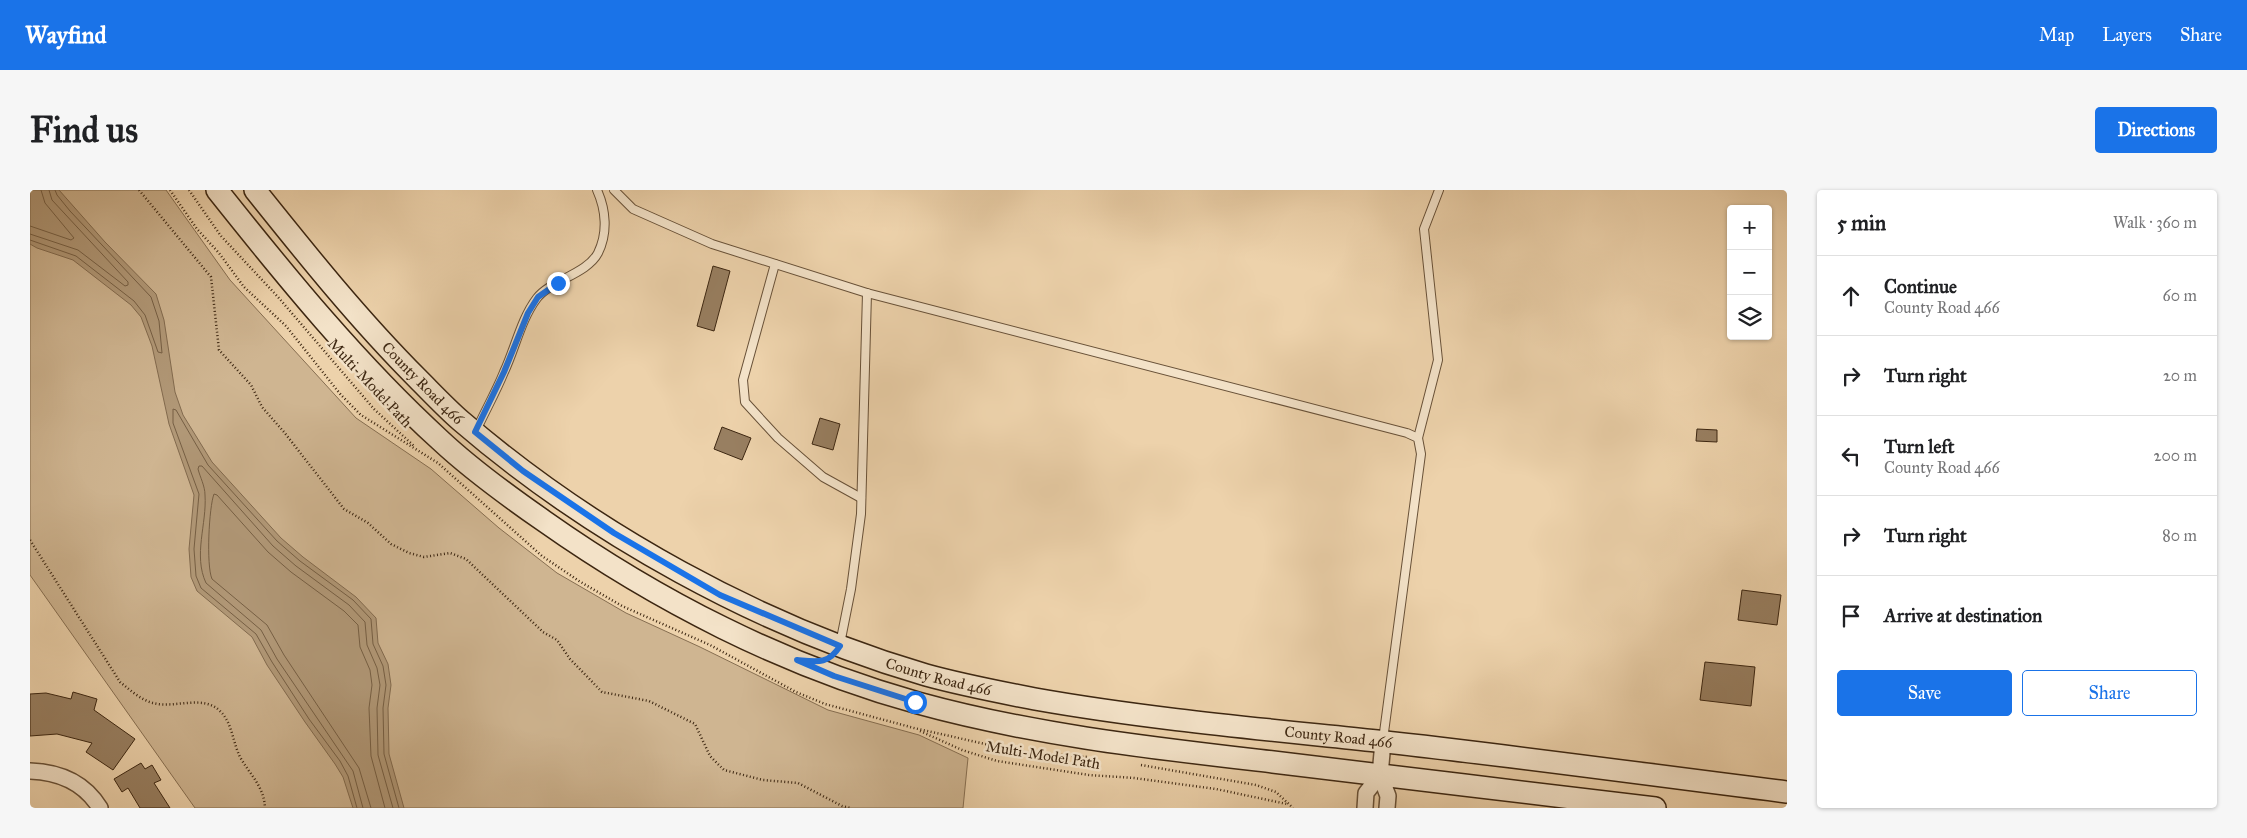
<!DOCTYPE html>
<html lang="en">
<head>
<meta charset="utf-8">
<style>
  body { margin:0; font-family:"IM FELL Great Primer",serif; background:#f6f6f6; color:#202124 }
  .controls { position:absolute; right:15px; top:15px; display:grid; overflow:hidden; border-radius:5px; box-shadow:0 1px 4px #0004 }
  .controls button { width:45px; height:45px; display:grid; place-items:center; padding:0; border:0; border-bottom:1px solid #e0e0e0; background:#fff; color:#202124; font:25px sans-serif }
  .stop { position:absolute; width:15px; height:15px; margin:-11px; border:4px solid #1a73e8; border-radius:50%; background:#fff }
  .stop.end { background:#1a73e8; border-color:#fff; box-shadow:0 1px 5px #0008 }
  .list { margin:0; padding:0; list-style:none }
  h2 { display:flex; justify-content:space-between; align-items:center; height:65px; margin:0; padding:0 20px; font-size:21px }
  h2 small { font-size:16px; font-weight:400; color:#757577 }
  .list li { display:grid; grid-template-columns:32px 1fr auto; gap:15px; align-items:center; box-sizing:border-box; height:80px; padding:0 20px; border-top:1px solid #e0e0e0 }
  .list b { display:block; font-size:19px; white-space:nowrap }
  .list p { margin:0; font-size:16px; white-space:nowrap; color:#757577 }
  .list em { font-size:16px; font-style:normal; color:#757577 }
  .actions { display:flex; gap:10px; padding:15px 20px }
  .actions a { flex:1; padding:11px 0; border:1px solid #1a73e8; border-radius:5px; text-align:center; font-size:18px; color:#1a73e8 }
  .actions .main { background:#1a73e8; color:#fff }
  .icon { flex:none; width:28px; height:28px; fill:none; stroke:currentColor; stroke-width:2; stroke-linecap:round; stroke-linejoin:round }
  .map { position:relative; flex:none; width:1757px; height:618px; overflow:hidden; border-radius:5px }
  header { display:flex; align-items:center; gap:30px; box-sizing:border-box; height:70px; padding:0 25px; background:#1a73e8; color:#fff }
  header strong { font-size:24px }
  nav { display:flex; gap:28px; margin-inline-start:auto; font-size:18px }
  .intro { display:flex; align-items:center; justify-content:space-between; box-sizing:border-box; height:120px; padding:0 30px }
  h1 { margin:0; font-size:35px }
  .button { padding:12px 22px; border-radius:5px; background:#1a73e8; color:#fff; font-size:18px; font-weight:700 }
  main { display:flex; gap:30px; padding:0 30px }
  aside { flex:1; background:#fff; border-radius:5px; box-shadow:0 1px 4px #0004 }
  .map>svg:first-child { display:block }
  .green { fill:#cfb591; stroke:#866e51 }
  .water { fill:#b19877; stroke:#826a4e }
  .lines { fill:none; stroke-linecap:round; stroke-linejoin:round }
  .shore { stroke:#765f44; stroke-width:1 }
  .building { fill:#987f61; stroke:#3c2611 }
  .service-casing { stroke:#685138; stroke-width:10 }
  .minor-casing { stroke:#685138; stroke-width:18 }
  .secondary-casing { stroke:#3c2611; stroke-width:24 }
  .path { stroke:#3c2611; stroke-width:2.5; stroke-dasharray:1 2.5; stroke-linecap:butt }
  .service { stroke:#f3e2c8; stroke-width:8 }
  .minor { stroke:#f3e2c8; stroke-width:15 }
  .secondary { stroke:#f3e2c8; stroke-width:21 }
  .route { stroke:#1a73e8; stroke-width:6 }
  .labels { text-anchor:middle; stroke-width:5; stroke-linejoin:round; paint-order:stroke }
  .street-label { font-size:15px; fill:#3c2611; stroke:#f3e2c8 }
</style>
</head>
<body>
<header>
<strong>Wayfind</strong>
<nav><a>Map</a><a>Layers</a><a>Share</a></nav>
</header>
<div class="intro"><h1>Find us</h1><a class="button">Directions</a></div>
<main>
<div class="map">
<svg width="1757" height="618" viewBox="0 0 1757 618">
  <rect width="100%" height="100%" fill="#edd2ab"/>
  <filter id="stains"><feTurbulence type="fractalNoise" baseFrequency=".004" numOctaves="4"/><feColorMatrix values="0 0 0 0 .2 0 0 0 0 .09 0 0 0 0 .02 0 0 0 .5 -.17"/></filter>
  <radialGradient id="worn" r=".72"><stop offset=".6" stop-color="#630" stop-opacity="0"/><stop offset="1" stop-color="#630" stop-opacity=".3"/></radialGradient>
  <!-- green -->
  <polygon class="green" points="0,0 136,0 200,90 326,228 401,279 469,338 527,383 596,423 670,457 798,520 889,545 938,568 933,618 165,618 0,385"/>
  <!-- water -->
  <polygon class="water" points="0,0 29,0 75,52 126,104 134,130 145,202 153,225 182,272 251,348 273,367 326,407 346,428 348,453 358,474 361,495 358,518 359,564 374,618 323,618 313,587 305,574 275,532 237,475 222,447 167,401 161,387 159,359 164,305 139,234 122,156 111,127 101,115 43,70 7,58 0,54"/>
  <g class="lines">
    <!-- shore -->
    <g class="shore">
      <polyline points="0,36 41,50 44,48 15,13 11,0"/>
      <polyline points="0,44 48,60 95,96 98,95 98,92 22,10 19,0"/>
      <polyline points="0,50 46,66 104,111 115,125 128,162 132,163 129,131 121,107 40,21 27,5 25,0"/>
      <polyline points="327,618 318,586 310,571 279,529 242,472 226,444 171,398 166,386 164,359 169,304 143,233 143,219 146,220 178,275 247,351 270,371 323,410 341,429 343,454 353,476 356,495 353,518 354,564 369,618"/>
      <path d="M333,618L323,581L247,469L231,440L176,393C163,365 177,334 175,305C175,296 170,287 168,279L169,276H172L243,356L266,376L319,415L335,432L337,455L347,478L350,495L347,518L348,565L363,618"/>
      <path d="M341,618L329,578L254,465L237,435L182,389C176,375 179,317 184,304L187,305L238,362L261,382L314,421L328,435L330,457L340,480L342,495L339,518L341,566L355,618"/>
    </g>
  </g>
  <!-- building -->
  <g class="building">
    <polygon points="683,76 700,81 684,141 667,136"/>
    <polygon points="790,228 810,234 803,260 782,254"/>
    <polygon points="692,237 721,248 712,270 684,259"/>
    <polygon points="1667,239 1687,240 1687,252 1666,251"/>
    <polygon points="1712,400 1751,405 1747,435 1708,430"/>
    <polygon points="1675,472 1725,477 1721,516 1670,510"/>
    <polygon points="43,502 67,509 64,520 105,549 83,580 56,562 62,553 27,544 0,546 0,504 16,503 41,509"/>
    <polygon points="111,573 115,579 122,575 131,590 124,593 140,618 110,618 98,598 92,602 84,589"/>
  </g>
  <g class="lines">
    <!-- service casing -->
    <g class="service-casing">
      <g id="service">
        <polyline points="584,0 603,19 682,54 837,103 1377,243 1388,248 1391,264 1353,550"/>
        <polyline points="745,74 713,190 715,212 748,248 793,287 831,308"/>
        <path d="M446,241C455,221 466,202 474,182C485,159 491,129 507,108C521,90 557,84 568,63C578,43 576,20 567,0"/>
        <polyline points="1388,248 1408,170 1394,39 1409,0"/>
        <polyline points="810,454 821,399 831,324 837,103"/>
      </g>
    </g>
    <!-- minor casing -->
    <g class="minor-casing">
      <g id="minor">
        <polyline points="1353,552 1350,585 1358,606 1357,618"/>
        <path d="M0,581C29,582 54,592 70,618"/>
        <polyline points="1335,618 1336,603 1350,585"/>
      </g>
    </g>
    <!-- secondary casing -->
    <g class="secondary-casing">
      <g id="secondary">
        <path d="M187,0C257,88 327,174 410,250C442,280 478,306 514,331C626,410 754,476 888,513C1004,545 1123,558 1243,572C1370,587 1498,603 1625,618"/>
        <path id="s1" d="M225,0C277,65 329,130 388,189C402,203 416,218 431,231C561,343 731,437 896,485C932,495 969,502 1005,509C1118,529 1233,539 1347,551C1484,566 1620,585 1757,602"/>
      </g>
    </g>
    <!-- path -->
    <g class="path">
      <polyline points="109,0 181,87 189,160 221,195 232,217 254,242 314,319 338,333 361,354 379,363 394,367 420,363 436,369 513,442 527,450 540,469 572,502 619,511 665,534 680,566 694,580 733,590 768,593 812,616 821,618"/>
      <polyline points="140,0 167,39 189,63 214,97 256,136 311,205 331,225 408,273 512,366 549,391 592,416 680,455 766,502 795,514 884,538 964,556 993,562 1058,567"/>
      <polyline points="159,0 191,46 248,107 344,219 385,257"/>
      <path d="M0,350L90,492C100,500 111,510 123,513C144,519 173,504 190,521C202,532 203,553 210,567C220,585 234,596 235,618"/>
      <polyline points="890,541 932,560 967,571 1059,585 1104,588 1186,599 1257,614"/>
      <polyline points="1111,575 1226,595 1246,602 1263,618"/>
    </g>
    <!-- service -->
    <use href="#service" class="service"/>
    <!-- minor -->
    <use href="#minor" class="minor"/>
    <!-- secondary -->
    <use href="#secondary" class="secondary"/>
  </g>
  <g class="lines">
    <!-- route -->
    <path class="route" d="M528,93L508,107L498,123L474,182L445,242L493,281L584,343L690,405L810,456C798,475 787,472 767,470L804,486L885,512"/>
  </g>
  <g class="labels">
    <!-- street labels -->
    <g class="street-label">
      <text transform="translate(340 193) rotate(47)" y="5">Multi-Model Path</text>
      <text dy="5" stroke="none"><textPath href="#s1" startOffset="256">County Road 466</textPath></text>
      <text dy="5" stroke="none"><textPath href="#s1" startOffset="856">County Road 466</textPath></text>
      <text dy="5" stroke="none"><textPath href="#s1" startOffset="1261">County Road 466</textPath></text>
      <text transform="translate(1013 565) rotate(9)" y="5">Multi-Model Path</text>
    </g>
  </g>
  <rect width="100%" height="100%" filter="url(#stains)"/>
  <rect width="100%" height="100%" fill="url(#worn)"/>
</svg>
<div class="controls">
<button>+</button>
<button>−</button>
<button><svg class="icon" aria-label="layers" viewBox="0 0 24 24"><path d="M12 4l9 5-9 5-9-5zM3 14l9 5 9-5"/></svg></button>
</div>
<div class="stop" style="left:885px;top:512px"></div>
<div class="stop end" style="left:528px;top:93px"></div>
</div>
<aside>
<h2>5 min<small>Walk · 360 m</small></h2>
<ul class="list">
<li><svg class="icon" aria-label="ahead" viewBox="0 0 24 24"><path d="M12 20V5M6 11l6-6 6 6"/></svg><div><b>Continue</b><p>County Road 466</p></div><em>60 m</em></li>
<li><svg class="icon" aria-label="right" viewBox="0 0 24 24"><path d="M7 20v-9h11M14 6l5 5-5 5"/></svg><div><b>Turn right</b></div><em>20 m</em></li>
<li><svg class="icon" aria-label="left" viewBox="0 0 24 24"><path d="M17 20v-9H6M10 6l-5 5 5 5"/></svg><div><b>Turn left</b><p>County Road 466</p></div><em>200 m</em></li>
<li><svg class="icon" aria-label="right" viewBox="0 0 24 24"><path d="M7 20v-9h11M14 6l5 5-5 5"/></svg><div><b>Turn right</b></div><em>80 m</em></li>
<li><svg class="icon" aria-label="arrive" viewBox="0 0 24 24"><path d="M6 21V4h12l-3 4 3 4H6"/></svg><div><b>Arrive at destination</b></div></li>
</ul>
<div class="actions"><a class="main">Save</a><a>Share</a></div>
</aside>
</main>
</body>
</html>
